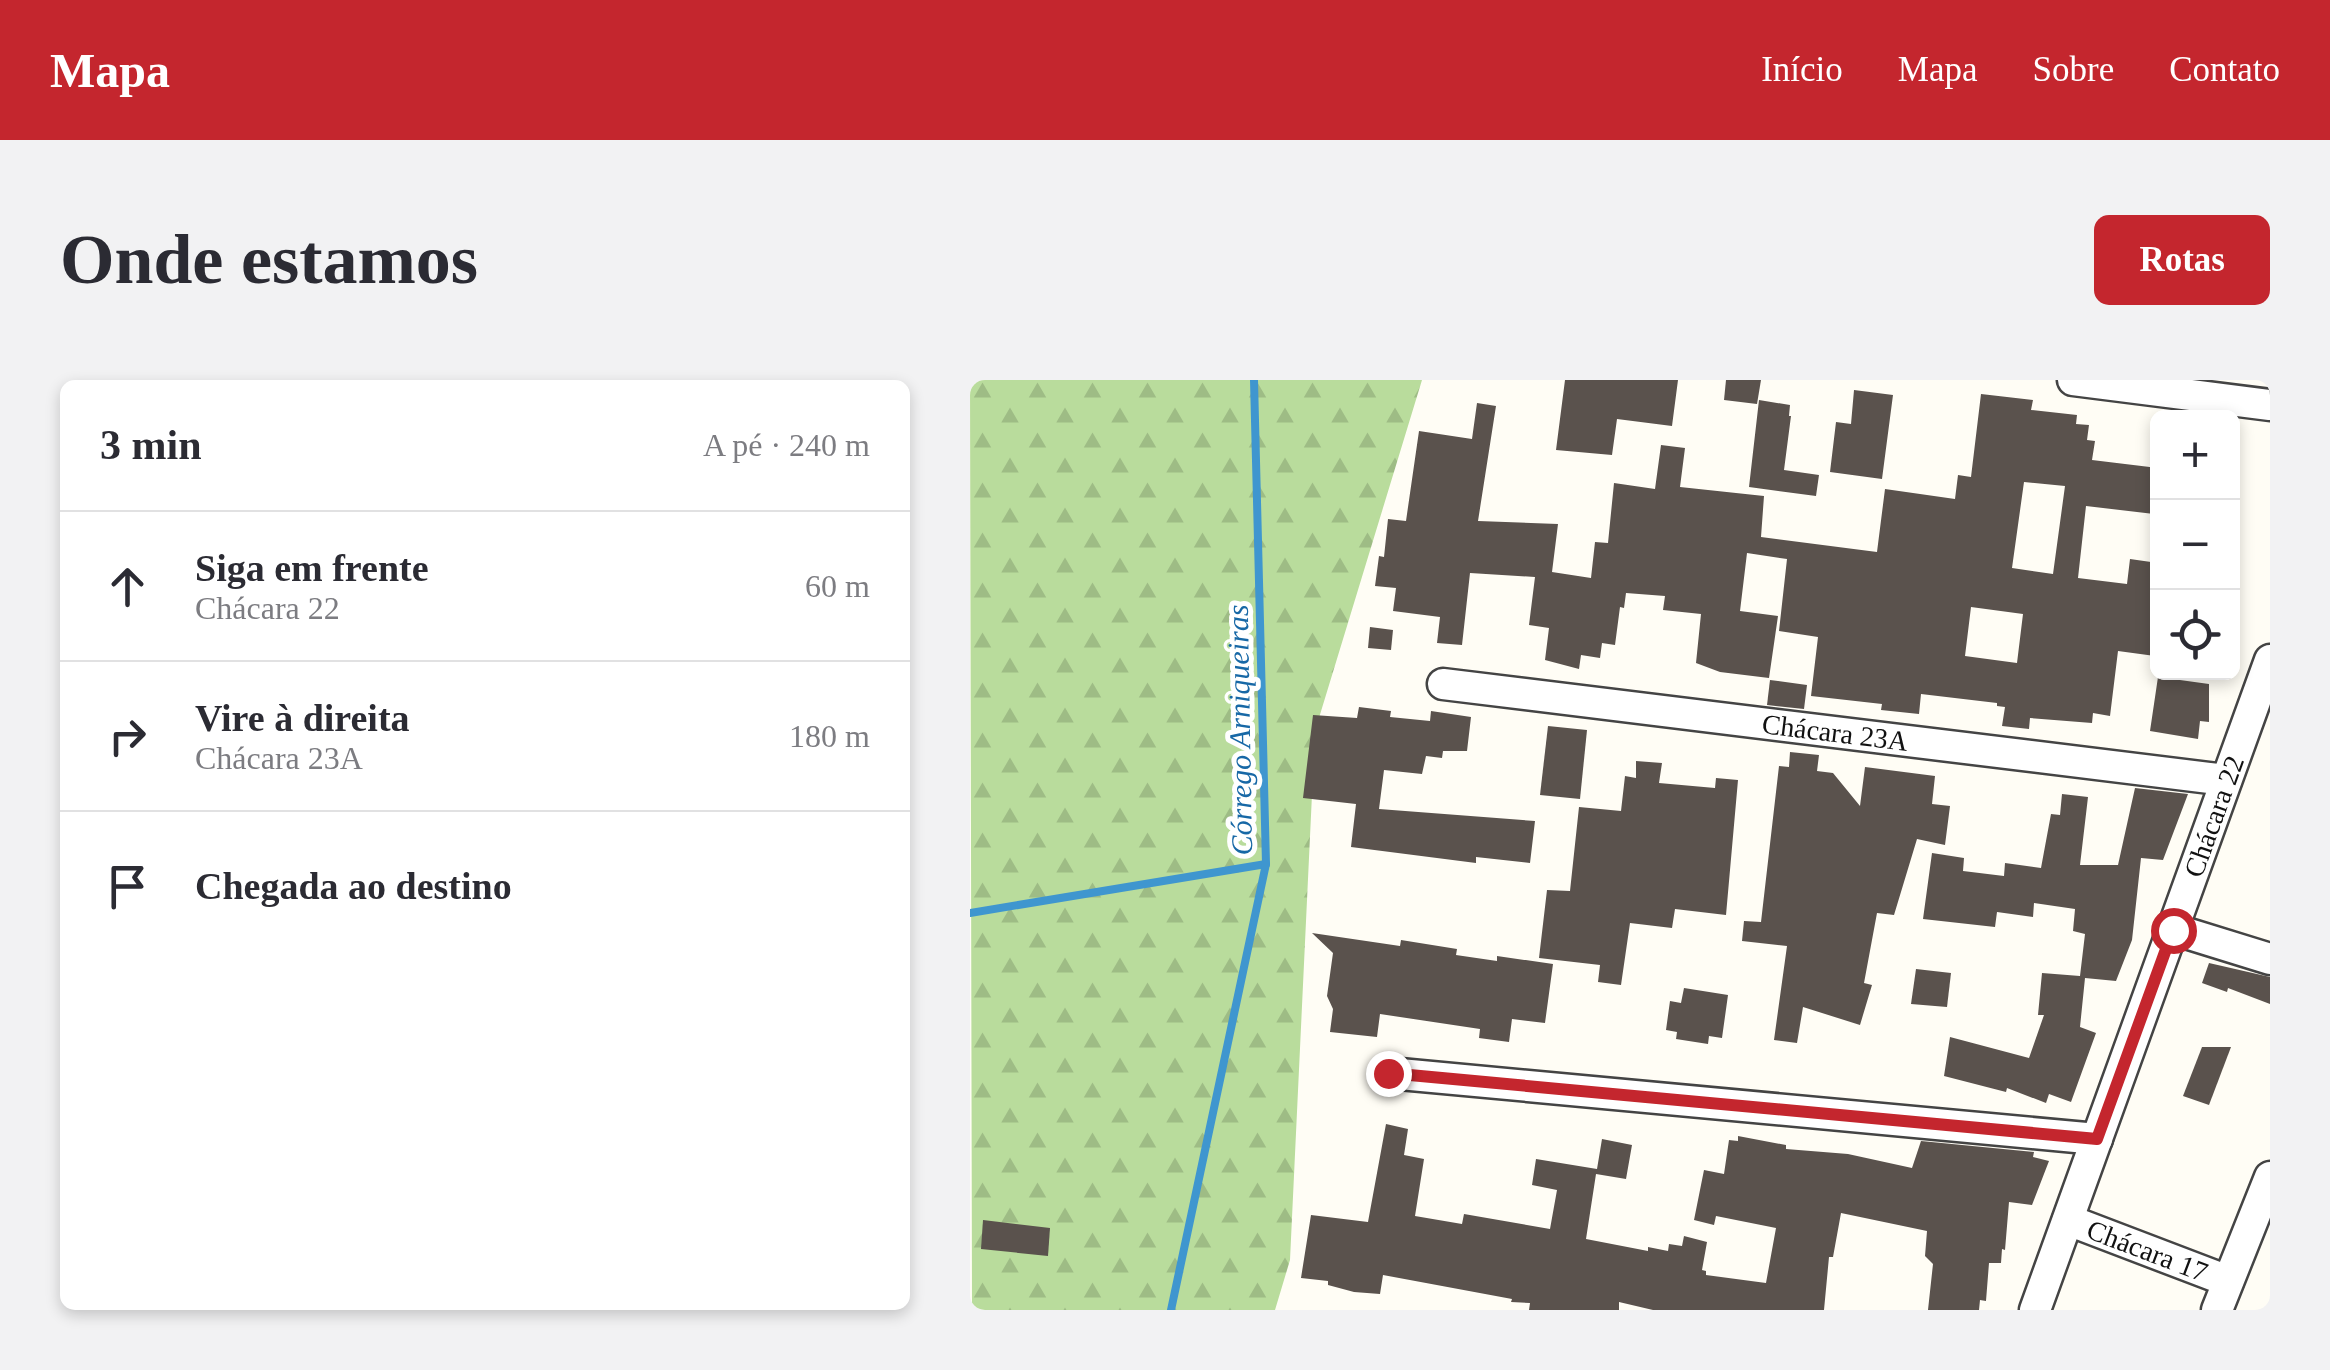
<!DOCTYPE html>
<html lang="pt">
<head>
<meta charset="utf-8">
<style>
  body { margin:0; font-family:Georgia,serif; background:#f2f2f3; color:#2b2b33 }
  .controls { position:absolute; right:30px; top:30px; display:grid; overflow:hidden; border-radius:15px; box-shadow:0 5px 15px #0003 }
  .controls button { width:90px; height:90px; display:grid; place-items:center; padding:0; border:0; border-bottom:2px solid #e1e1e2; background:#fff; color:#2b2b33; font:50px sans-serif }
  .stop { position:absolute; width:30px; height:30px; margin:-22px; border:8px solid #c4262e; border-radius:50%; background:#fff }
  .stop.end { background:#c4262e; border-color:#fff; box-shadow:0 2px 10px #0008 }
  .list { margin:0; padding:0; list-style:none }
  h2 { display:flex; justify-content:space-between; align-items:center; height:130px; margin:0; padding:0 40px; font-size:42px }
  h2 small { font-size:32px; font-weight:400; color:#7c7c81 }
  .list li { display:grid; grid-template-columns:65px 1fr auto; gap:30px; align-items:center; box-sizing:border-box; height:150px; padding:0 40px; border-top:2px solid #e1e1e2 }
  .list b { display:block; font-size:38px; white-space:nowrap }
  .list p { margin:0; font-size:32px; white-space:nowrap; color:#7c7c81 }
  .list em { font-size:32px; font-style:normal; color:#7c7c81 }
  .icon { flex:none; width:55px; height:55px; fill:none; stroke:currentColor; stroke-width:2; stroke-linecap:round; stroke-linejoin:round }
  .map { position:relative; flex:none; width:1300px; height:930px; overflow:hidden; border-radius:15px }
  header { display:flex; align-items:center; gap:60px; box-sizing:border-box; height:140px; padding:0 50px; background:#c4262e; color:#fff }
  header strong { font-size:48px }
  nav { display:flex; gap:55px; margin-inline-start:auto; font-size:35px }
  .intro { display:flex; align-items:center; justify-content:space-between; box-sizing:border-box; height:240px; padding:0 60px }
  h1 { margin:0; font-size:70px }
  .button { padding:25px 45px; border-radius:15px; background:#c4262e; color:#fff; font-size:35px; font-weight:700 }
  main { display:flex; gap:60px; padding:0 60px }
  aside { flex:1; background:#fff; border-radius:15px; box-shadow:0 5px 15px #0003 }
  .map>svg:first-child { display:block }
  .forest { fill:url(#forest-firs) }
  .lines { fill:none; stroke-linecap:round; stroke-linejoin:round }
  .stream { stroke:#3f96cf; stroke-width:8 }
  .building { fill:#5a524d; fill-rule:evenodd }
  .minor-casing { stroke:#444; stroke-width:35 }
  .minor { stroke:#fff; stroke-width:30 }
  .route { stroke:#c4262e; stroke-width:12 }
  .labels { text-anchor:middle; stroke-width:10; stroke-linejoin:round; paint-order:stroke }
  .street-label { font-size:28px; fill:#111; stroke:#fff }
  .water-label { font-size:30px; font-style:italic; fill:#1768a6; stroke:#fff }
</style>
</head>
<body>
<header>
<strong>Mapa</strong>
<nav><a>Início</a><a>Mapa</a><a>Sobre</a><a>Contato</a></nav>
</header>
<div class="intro"><h1>Onde estamos</h1><a class="button">Rotas</a></div>
<main>
<aside>
<h2>3 min<small>A pé · 240 m</small></h2>
<ul class="list">
<li><svg class="icon" aria-label="ahead" viewBox="0 0 24 24"><path d="M12 20V5M6 11l6-6 6 6"/></svg><div><b>Siga em frente</b><p>Chácara 22</p></div><em>60 m</em></li>
<li><svg class="icon" aria-label="right" viewBox="0 0 24 24"><path d="M7 20v-9h11M14 6l5 5-5 5"/></svg><div><b>Vire à direita</b><p>Chácara 23A</p></div><em>180 m</em></li>
<li><svg class="icon" aria-label="arrive" viewBox="0 0 24 24"><path d="M6 21V4h12l-3 4 3 4H6"/></svg><div><b>Chegada ao destino</b></div></li>
</ul>
</aside>
<div class="map">
<svg width="1300" height="930" viewBox="0 0 1300 930">
  <defs>
    <pattern id="forest-firs" width="22" height="20" patternUnits="userSpaceOnUse" patternTransform="scale(2.5)"><rect width="22" height="20" fill="#b9dc9c"/><path d="M5 1l3.5 6h-7zM16 11l3.5 6h-7z" fill="#9ebc85"/></pattern>
  </defs>
  <rect width="100%" height="100%" fill="#fffdf5"/>
  <!-- forest -->
  <polygon class="forest" points="0,0 452,0 345,351 320,880 305,930 2,930"/>
  <g class="lines">
    <!-- stream -->
    <g class="stream">
      <polyline points="0,533 296,484"/>
      <polyline points="201,930 296,484 284,0"/>
    </g>
  </g>
  <!-- building -->
  <g class="building">
    <polygon points="595,0 708,0 702,46 647,39 642,75 586,70"/>
    <polygon points="756,0 791,0 787,24 754,20"/>
    <polygon points="884,10 923,15 912,99 860,92 866,42 881,44"/>
    <path d="M1011,14L1063,20L1061,30L1107,35L1106,44L1119,45L1117,60L1125,61L1122,80L1188,88L1184,134L1116,126L1108,198L1157,204L1160,179L1188,183L1185,276L1148,271L1140,336L1123,333L1122,343L1060,338L1059,349L1032,346L1035,327L1027,326V323L951,314L949,334L911,330L912,324L841,316L848,257L809,251L817,179L777,173L770,231L808,236L799,298L750,292L726,283L731,234L693,230L695,216L656,213L654,228L650,227L645,265L632,263L630,278L611,275L609,289L575,280L579,248L559,245L565,197L500,193L492,265L467,263L470,237L423,231L426,208L405,206L409,176L414,177L418,139L436,141L449,51L502,59L507,23L526,26L508,141L588,144L582,192L621,198L625,162L638,163L644,103L685,109L691,65L715,68L710,107L794,116L791,157L907,172L915,109L985,119L988,95L1001,97ZM1054,102L1095,106L1083,194L1042,188ZM1001,227L1053,234L1047,283L995,276Z"/>
    <polygon points="789,20 820,25 819,36 821,36 814,90 849,95 846,116 779,107"/>
    <polygon points="400,247 423,250 421,270 398,268"/>
    <polygon points="1188,297 1239,304 1239,342 1230,341 1228,359 1180,351"/>
    <polygon points="800,300 837,305 834,329 797,325"/>
    <polygon points="389,327 421,331 420,337 460,341 461,331 501,337 497,371 473,371 472,378 456,376 452,394 414,390 409,429 565,441 560,483 506,477 506,483 381,467 386,424 333,418 343,335 387,338"/>
    <polygon points="578,346 617,350 610,419 570,415"/>
    <polygon points="820,372 849,375 847,391 863,393 890,426 895,387 965,396 962,424 980,426 975,465 947,459 924,535 907,533 894,603 902,605 890,645 833,627 827,663 804,660 817,566 772,561 774,541 791,542 809,386 819,387"/>
    <polygon points="666,381 692,383 689,403 745,408 746,398 768,400 756,535 705,529 702,548 660,543 651,605 628,602 630,585 569,578 577,510 600,511 609,427 651,431 655,396 666,398"/>
    <polygon points="1165,408 1218,414 1193,480 1171,478 1162,560 1146,601 1115,598 1110,647 1126,653 1101,722 1079,714 1076,723 1037,708 1036,712 974,696 980,657 1059,678 1074,635 1068,635 1072,593 1110,596 1115,554 1103,551 1105,529 1064,523 1063,537 1027,532 1025,547 953,539 962,473 994,478 993,491 1034,496 1035,483 1071,488 1081,434 1090,435 1092,414 1118,417 1110,485 1148,485"/>
    <polygon points="342,553 430,566 431,560 487,569 486,575 527,581 527,576 583,584 575,643 542,639 539,662 509,658 510,649 410,634 407,657 360,652 363,629 357,616 363,573"/>
    <polygon points="1239,583 1300,597 1300,624 1258,608 1257,612 1232,603"/>
    <polygon points="946,589 981,593 977,627 941,624"/>
    <polygon points="714,608 758,615 752,658 739,656 738,664 706,659 707,652 696,650 700,621 711,623"/>
    <polygon points="1232,667 1261,667 1239,725 1213,716"/>
    <polygon points="416,744 438,749 434,775 454,779 445,836 492,844 494,834 580,849 587,810 562,805 566,779 627,789 632,759 662,765 656,799 626,794 616,859 678,871 678,867 698,871 699,864 712,866 714,856 737,862 732,890 736,891 736,895 796,903 806,848 746,836 744,845 724,840 734,790 754,794 759,760 768,761 768,756 816,765 816,769 878,774 942,788 951,761 1064,772 1063,777 1079,781 1062,825 1039,822 1035,870 1032,869 1031,883 1019,883 1016,921 1010,920 1009,930 958,930 963,884 955,876 957,851 871,833 863,877 859,877 854,930 683,930 649,922 649,930 559,930 560,923 541,922 542,919 413,895 410,914 384,912 358,905 358,901 331,898 341,835 398,842"/>
    <polygon points="13,840 80,848 78,876 11,869"/>
  </g>
  <g class="lines">
    <!-- minor casing -->
    <g class="minor-casing">
      <g id="minor">
        <polyline points="1103,0 1300,25"/>
        <path id="s1" d="M473,304L1256,400"/>
        <polyline points="1203,549 1300,579"/>
        <polyline points="419,693 1127,759"/>
        <path id="s2" d="M1098,840L1258,901"/>
        <path id="s3" d="M1065,930L1300,280"/>
        <polyline points="1247,930 1300,797"/>
      </g>
    </g>
    <!-- minor -->
    <use href="#minor" class="minor"/>
  </g>
  <g class="lines">
    <!-- route -->
    <polyline class="route" points="418,693 1127,759 1203,550"/>
  </g>
  <g class="labels">
    <!-- street labels -->
    <g class="street-label">
      <text dy="10" stroke="none"><textPath href="#s1" startOffset="395">Chácara 23A</textPath></text>
      <text dy="10" stroke="none"><textPath href="#s3" startOffset="525">Chácara 22</textPath></text>
      <text dy="10" stroke="none"><textPath href="#s2" startOffset="85">Chácara 17</textPath></text>
    </g>
    <!-- water labels -->
    <g class="water-label">
      <text transform="translate(270 350) rotate(-91)" y="10">Córrego Arniqueiras</text>
    </g>
  </g>
</svg>
<div class="controls">
<button>+</button>
<button>−</button>
<button><svg class="icon" aria-label="locate" viewBox="0 0 24 24"><circle cx="12" cy="12" r="6"/><path d="M12 2v4M12 18v4M2 12h4M18 12h4"/></svg></button>
</div>
<div class="stop" style="left:1203px;top:550px"></div>
<div class="stop end" style="left:418px;top:693px"></div>
</div>
</main>
</body>
</html>
